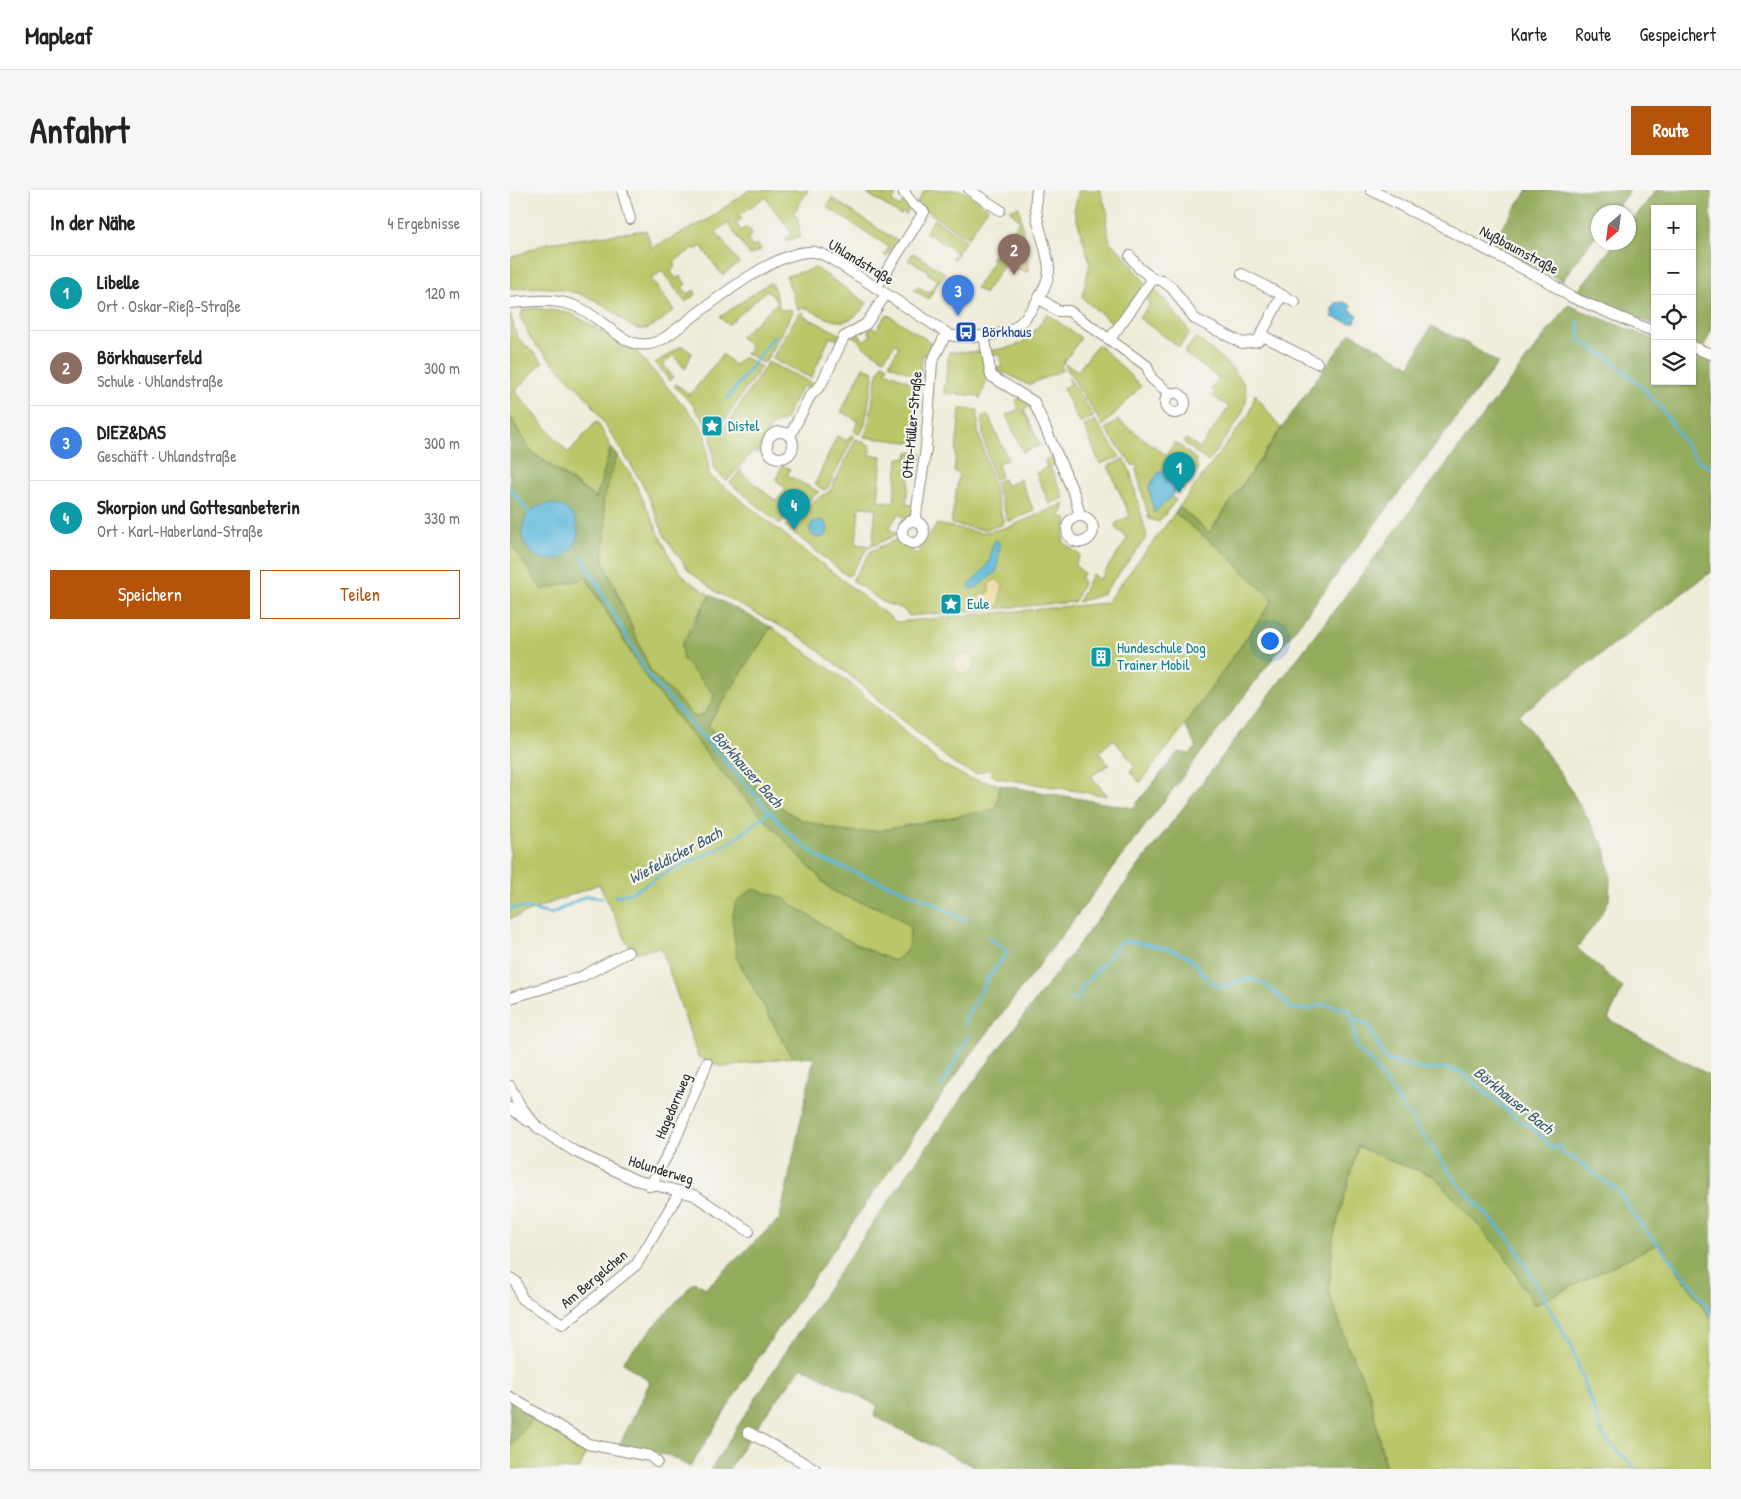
<!DOCTYPE html>
<html lang="de">
<head>
<meta charset="utf-8">
<style>
  body { margin:0; font-family:"Patrick Hand",sans-serif; background:#f6f6f6; color:#222 }
  .controls { position:absolute; right:15px; top:15px; display:grid; overflow:hidden; border-radius:0px; box-shadow:0 1px 4px #0004 }
  .controls button { width:45px; height:45px; display:grid; place-items:center; padding:0; border:0; border-bottom:1px solid #e0e0e0; background:#fff; color:#222; font:25px sans-serif }
  .compass { position:absolute; left:1081px; top:15px; width:45px; height:45px; border-radius:50%; background:#fff; box-shadow:0 1px 4px #0004; rotate:208deg }
  .you { position:absolute; left:759px; top:450px; width:18px; height:18px; margin:-12px; border:4px solid #fff; border-radius:50%; background:#1a73e8; box-shadow:0 0 0 8px #1a73e833 }
  .badge { display:grid; place-items:center; width:32px; height:32px; border-radius:50%; background:#b45309; color:#fff; font-size:16px; font-weight:700 }
  .pin { position:absolute; translate:-50% -41px; filter:drop-shadow(0 1px 2px #0008) }
  .pin::after { content:''; position:absolute; top:26px; width:18px; height:15px; background:inherit; clip-path:polygon(0 0,100% 0,50% 100%) }
  .list { margin:0; padding:0; list-style:none }
  h2 { display:flex; justify-content:space-between; align-items:center; height:65px; margin:0; padding:0 20px; font-size:21px }
  h2 small { font-size:16px; font-weight:400; color:#767676 }
  .list li { display:grid; grid-template-columns:32px 1fr auto; gap:15px; align-items:center; box-sizing:border-box; height:75px; padding:0 20px; border-top:1px solid #e0e0e0 }
  .list b { display:block; font-size:19px; white-space:nowrap }
  .list p { margin:0; font-size:16px; white-space:nowrap; color:#767676 }
  .list em { font-size:16px; font-style:normal; color:#767676 }
  .actions { display:flex; gap:10px; padding:15px 20px }
  .actions a { flex:1; padding:11px 0; border:1px solid #b45309; border-radius:0px; text-align:center; font-size:18px; color:#b45309 }
  .actions .main { background:#b45309; color:#fff }
  .icon { flex:none; width:28px; height:28px; fill:none; stroke:currentColor; stroke-width:2; stroke-linecap:round; stroke-linejoin:round }
  .map { position:relative; flex:none; width:1201px; height:1279px; overflow:hidden; border-radius:0px }
  header { display:flex; align-items:center; gap:30px; box-sizing:border-box; height:70px; padding:0 25px; background:#fff; border-bottom:1px solid #e0e0e0 }
  header strong { font-size:24px }
  nav { display:flex; gap:28px; margin-inline-start:auto; font-size:18px }
  .intro { display:flex; align-items:center; justify-content:space-between; box-sizing:border-box; height:120px; padding:0 30px }
  h1 { margin:0; font-size:35px }
  .button { padding:12px 22px; border-radius:0px; background:#b45309; color:#fff; font-size:18px; font-weight:700 }
  main { display:flex; gap:30px; padding:0 30px }
  aside { flex:1; background:#fff; border-radius:0px; box-shadow:0 1px 4px #0004 }
  .map>svg:first-child { display:block }
  .green { fill:#bac668; stroke:#72784a; fill-rule:evenodd }
  .forest { fill:#93ab5c; stroke:#5f6b44; fill-rule:evenodd }
  .sand { fill:#eeda9e; stroke:#8c8264 }
  .water { fill:#5cb8da; stroke:#447282 }
  .lines { fill:none; stroke-linecap:round; stroke-linejoin:round }
  .stream { stroke:#5cb8da; stroke-width:3 }
  .minor-casing { stroke:#8e8c82; stroke-width:12 }
  .minor { stroke:#fff; stroke-width:10 }
  .labels { text-anchor:middle; stroke-width:4.5; stroke-linejoin:round; paint-order:stroke }
  .street-label { font-size:15px; fill:#2b2b2b; stroke:#f6f6f2 }
  .transit-label { font-size:15px; fill:#164399; stroke:#f6f6f2; text-anchor:start }
  .culture-label { font-size:15px; fill:#0d838f; stroke:#f6f6f2; text-anchor:start }
  .water-label { font-size:16px; font-style:italic; fill:#3c5c68; stroke:#f6f6f2 }
</style>
</head>
<body>
<header>
<strong>Mapleaf</strong>
<nav><a>Karte</a><a>Route</a><a>Gespeichert</a></nav>
</header>
<div class="intro"><h1>Anfahrt</h1><a class="button">Route</a></div>
<main>
<aside>
<h2>In der Nähe<small>4 Ergebnisse</small></h2>
<ul class="list">
<li><span class="badge" style="background:#0f9aa8">1</span><div><b>Libelle</b><p>Ort · Oskar-Rieß-Straße</p></div><em>120 m</em></li>
<li><span class="badge" style="background:#8d6e63">2</span><div><b>Börkhauserfeld</b><p>Schule · Uhlandstraße</p></div><em>300 m</em></li>
<li><span class="badge" style="background:#3f7fe0">3</span><div><b>DIEZ&amp;DAS</b><p>Geschäft · Uhlandstraße</p></div><em>300 m</em></li>
<li><span class="badge" style="background:#0f9aa8">4</span><div><b>Skorpion und Gottesanbeterin</b><p>Ort · Karl-Haberland-Straße</p></div><em>330 m</em></li>
</ul>
<div class="actions"><a class="main">Speichern</a><a>Teilen</a></div>
</aside>
<div class="map">
<svg width="1201" height="1279" viewBox="0 0 1201 1279">
  <rect width="100%" height="100%" fill="#f6f6f2"/>
  <filter id="ink" filterUnits="userSpaceOnUse"><feTurbulence type="fractalNoise" baseFrequency=".02" numOctaves="2"/><feDisplacementMap in="SourceGraphic" scale="10" xChannelSelector="R" yChannelSelector="G"/><feConvolveMatrix kernelMatrix="1 2 1 2 8 2 1 2 1" color-interpolation-filters="sRGB"/></filter>
  <filter id="wash" filterUnits="userSpaceOnUse"><feTurbulence type="fractalNoise" baseFrequency=".0096" numOctaves="4" result="noise"/><feDisplacementMap in="SourceGraphic" scale="20" xChannelSelector="R" yChannelSelector="G"/><feGaussianBlur stdDeviation="1.12" result="paint"/><feColorMatrix in="noise" values="0 0 0 0 0 0 0 0 0 0 0 0 0 0 0 0 0 1.4 0 .05"/><feComposite in="paint" operator="in"/></filter>
  <g filter="url(#wash)">
    <rect width="100%" height="100%" fill="#f0ecda"/>
    <!-- green -->
    <g class="green">
      <path d="M239,0H298L284,23L288,29L290,46L276,51L275,48L282,43L255,7L229,25L232,29L226,33L231,41L237,37L243,44L237,49L242,57L247,54L251,60L240,65L217,33L206,42L229,73L212,85L191,56L186,60L184,58L166,70L164,72L166,76L161,81L166,89L170,86L176,94L172,97L178,104L184,100L186,104L175,112L152,81L141,89L164,120C155,127 141,142 128,139C118,137 108,124 100,119C68,98 37,95 0,99V68L37,53L136,40L142,58L199,29Z"/>
      <polygon points="352,0 366,0 374,6 378,0 386,5 382,12 390,17 394,11 401,15 396,25 393,23 390,25"/>
      <polygon points="415,0 451,0 478,18 458,48 406,14"/>
      <polygon points="569,0 590,0 598,24 596,33 600,52 618,69 635,93 605,135 572,108 580,73 564,20"/>
      <polygon points="322,8 387,51 376,67 374,65 379,57 317,17"/>
      <polygon points="509,17 514,46 474,104 466,98 484,70 481,68 484,64 487,65 510,30 499,20"/>
      <polygon points="424,29 456,50 444,69 442,68 446,62 416,42"/>
      <polygon points="403,63 435,83 418,109 404,100 407,96 419,103 428,90 417,83 418,80 398,70"/>
      <path d="M306,78L357,113C336,143 321,130 294,117L288,120L276,86Z"/>
      <path d="M262,93C265,102 268,111 270,120L281,119L283,122L255,172L252,173L236,163L241,157L230,147L268,112L257,100L218,135L210,127L257,94Z"/>
      <polygon points="642,98 647,101 680,142 669,157 629,128 640,114 635,108"/>
      <polygon points="24,118 60,123 125,160 189,233 196,245 199,285 386,432 596,413 665,323 715,363 763,410 675,535 630,593 620,581 625,576 604,549 589,562 599,575 581,586 598,606 488,588 482,585 479,579 466,584 445,575 347,491 292,448 206,402 179,381 155,347 136,301 124,280 80,211 22,151 11,128 12,121"/>
      <polygon points="294,122 293,126 330,144 328,150 320,147 301,188 262,169 288,124"/>
      <polygon points="0,123 7,147 33,172 5,201 58,263 87,231 101,257 87,309 20,260 0,226"/>
      <polygon points="377,124 425,155 420,166 412,165 411,183 418,184 418,187 404,185 379,174 389,157 385,154 374,169 354,157 344,147 349,144 353,151 361,145 358,140 361,136 366,140"/>
      <path d="M537,124L571,148L551,176L553,180L518,195L494,182L488,185L485,178L492,177L489,164L482,165V160C515,157 519,149 537,124Z"/>
      <path d="M686,147C754,203 749,203 698,272L673,252L676,249L690,258L719,217L703,206L705,203L701,199L709,188L674,163Z"/>
      <polygon points="588,154 631,196 593,236 555,176 556,174 568,181"/>
      <polygon points="172,156 182,163 175,179 163,165 153,174 163,187 160,191 145,173"/>
      <polygon points="439,162 474,162 477,190 470,209 469,206 434,203"/>
      <polygon points="213,164 224,175 234,167 251,177 214,231 203,238 198,236 185,220 186,218 164,196 166,194 180,205"/>
      <polygon points="258,172 306,195 299,199 292,196 275,230 261,236 248,263 243,261 217,291 204,279 201,242 208,242 218,233"/>
      <path d="M373,173L378,176L376,181L409,196L405,253L354,247C365,224 360,195 373,173Z"/>
      <polygon points="353,177 364,181 355,234 350,245 344,241 348,231 331,222"/>
      <polygon points="558,188 562,192 584,227 569,233 553,198 561,194"/>
      <polygon points="745,204 771,239 699,343 669,317 740,223"/>
      <polygon points="508,208 516,210 521,216 514,220 530,255 513,262 496,225 509,219 506,211"/>
      <polygon points="450,219 468,220 468,241 494,334 473,340 441,334 449,283 444,282"/>
      <polygon points="478,225 498,269 488,273 491,287 484,289 473,246 472,226"/>
      <polygon points="585,230 610,267 590,274 574,236"/>
      <polygon points="608,230 656,265 665,252 686,269 688,281 674,300 669,297 661,307 666,310 649,332 639,329 626,279 629,276 622,275 595,239"/>
      <polygon points="341,245 344,246 317,299 312,300 305,294 327,246 337,251"/>
      <path d="M346,249L360,255V265L372,266L368,311L384,312L388,268H397L398,262L411,263V269H402L396,314L405,316L403,325L397,329L388,324L379,339L387,344L357,359L340,385L337,386L275,336L300,313L320,301ZM349,317L366,318L362,356L346,354Z"/>
      <path d="M107,265L121,284L162,371L177,390L200,405L179,438L204,504C203,513 196,524 188,527L184,526L141,482L93,370L96,334L93,312Z"/>
      <polygon points="543,267 546,274 540,277 554,308 539,314 526,283 537,277 534,271"/>
      <polygon points="614,269 620,281 637,347 592,405 568,412 582,384 589,390 618,348 605,338 606,333 620,326 598,276"/>
      <polygon points="272,275 280,279 277,285 309,302 270,334 220,293 231,279 231,283 266,311 276,299 266,290"/>
      <polygon points="493,289 496,296 510,289 524,321 498,332 485,292"/>
      <polygon points="555,313 551,327 557,329 553,346 554,353 570,365 565,375 574,383 570,388 574,391 564,412 399,426 393,419 374,413 342,390 361,361 385,350 407,364 427,334 471,343 499,337"/>
      <path d="M0,352L32,399L76,388L135,486L211,582L321,700C347,714 381,716 400,737C400,753 398,765 383,771L331,747L271,707L227,768L282,867L212,877L188,867L151,757L122,763L89,694L0,729Z"/>
      <polygon points="261,437 341,494 430,573 458,588 490,595 487,619 367,641 337,642 291,630 255,607 198,535"/>
      <polygon points="848,956 875,969 924,986 994,1064 1024,1115 1149,1053 1201,1129 1201,1279 870,1279 875,1276 859,1201 838,1157 819,1102 823,1049"/>
      <polygon points="24,1227 77,1259 70,1279 0,1279 0,1257"/>
    </g>
    <!-- forest -->
    <g class="forest">
      <polygon points="1018,0 1120,0 1103,22 1088,22 1088,42 1052,91 979,55"/>
      <polygon points="1146,0 1201,0 1201,141 1194,157 1182,152 1182,19 1145,19 1145,135 1066,103 1105,53 1118,52 1119,35"/>
      <path d="M1058,115L1145,150V191H1182V164L1201,172V382L1009,525L1052,585L1095,658L1100,687L1099,710L1088,730L1067,758L1113,798L1098,829L1201,886V1129L1149,1053L1024,1115L994,1064L924,986L875,969L848,956L823,1049L819,1102L838,1157L859,1201L875,1276L870,1279H468L364,1226L368,1216L292,1177L241,1244L219,1279H201C285,1143 376,1012 470,883Z"/>
      <path d="M921,136L958,154L988,173L456,871L252,1162L180,1277L160,1266L110,1254L140,1192L112,1172L184,1092L196,1098L270,1028L304,868L282,867L227,768L222,729L226,712L243,699L271,707L331,747L383,771C398,765 400,753 400,738C381,716 347,714 321,700L211,582L135,486L77,388L32,400L0,352V226L20,261L86,309L101,257L107,265L93,312L96,334L93,370L141,482L184,526L188,527C196,524 203,513 204,504L173,470L171,456L200,405L261,437L198,535L255,607L291,630L337,642L367,641L486,619L490,595L623,618L668,562L680,564L686,557L675,535L763,410L715,363L665,323L669,317L699,343C747,276 790,208 841,143L900,176ZM60,323L68,340L50,368L31,369Z"/>
      <polygon points="0,1212 24,1227 0,1257"/>
    </g>
    <!-- sand -->
    <g class="sand">
      <polygon points="514,46 518,82 503,77 501,64"/>
      <polygon points="486,389 493,396 490,407 490,414 484,417 467,411 470,404 479,403 479,394"/>
      <circle cx="454" cy="474" r="10"/>
    </g>
    <!-- water -->
    <g class="water">
      <polygon points="833,112 842,116 840,120 848,125 845,132 840,133 822,127 822,119 826,113"/>
      <polygon points="661,279 669,281 673,290 661,307 644,323 639,297 648,283"/>
      <circle cx="40" cy="342" r="28"/>
      <circle cx="309" cy="339" r="9"/>
      <path d="M486,350L490,353L487,381L466,398L460,399L459,396C464,387 473,382 478,374C482,366 479,357 486,350Z"/>
    </g>
    <g class="lines">
      <!-- stream -->
      <g class="stream">
        <polyline points="1068,132 1070,150 1104,172 1133,198 1151,218 1187,270 1201,278"/>
        <polyline points="218,208 264,146"/>
        <polyline points="0,298 21,325"/>
        <polyline points="72,366 137,484 278,642 311,669 410,707 456,730 456,728"/>
        <polyline points="105,706 121,703 157,682 206,660 229,646 259,622"/>
        <polyline points="0,718 15,718 41,724 76,706 92,708"/>
        <path d="M560,810L568,808L573,796L613,751C628,752 671,760 682,770C695,783 692,791 713,798C746,777 758,797 782,819H802L813,814L839,820L843,829L858,834L876,870L918,880L932,878L951,882L1010,931L1022,937L1043,959L1050,955L1053,963L1068,971L1107,1000L1128,1031L1184,1097L1201,1124"/>
        <polyline points="843,829 846,858 860,871 946,991 1003,1053 1061,1156 1093,1246 1126,1279"/>
        <polyline points="454,835 456,827 477,790 498,762 479,747"/>
        <polyline points="432,895 459,845"/>
      </g>
    </g>
  </g>
  <g filter="url(#ink)">
    <g class="lines">
      <!-- minor casing -->
      <g class="minor-casing">
        <g id="minor">
          <polyline points="112,0 120,29"/>
          <polyline points="459,0 490,20"/>
          <polyline points="861,0 1035,90 1061,107 1145,142"/>
          <polyline points="620,66 629,78 643,89"/>
          <polyline points="732,84 785,112"/>
          <polyline points="366,98 414,22 404,15 394,3 395,0"/>
          <polyline points="529,108 548,121 559,121 637,176 641,188 660,204"/>
          <path d="M0,113C22,111 44,108 65,116C98,128 118,172 156,147C190,123 257,64 298,62C307,61 315,65 323,70L440,145C455,149 491,146 504,138C518,129 539,96 539,79C537,53 521,26 527,0"/>
          <polyline points="474,145 481,186 524,212 565,306 570,326"/>
          <polyline points="751,145 772,105"/>
          <polyline points="600,149 643,89 651,90 662,98 685,129 732,153 748,151 751,145 807,173"/>
          <polyline points="1182,157 1201,164"/>
          <circle cx="665" cy="213" r="10"/>
          <circle cx="270" cy="255" r="13"/>
          <polyline points="280,246 300,206 311,195 334,147 356,134 376,104"/>
          <circle cx="570" cy="339" r="13"/>
          <polyline points="405,331 416,258 422,172 436,144"/>
          <circle cx="403" cy="342" r="11"/>
          <polyline points="0,808 71,787 118,762"/>
          <polyline points="0,896 8,913 27,937 64,961 125,990 184,1005 239,1041"/>
          <polyline points="0,918 18,931"/>
          <polyline points="140,996 164,953 197,873"/>
          <polyline points="0,1088 6,1092 12,1109 53,1134 127,1074 170,1001"/>
          <polyline points="0,1207 78,1254 140,1266 147,1272"/>
          <polyline points="238,1242 305,1279"/>
        </g>
      </g>
      <!-- minor -->
      <use href="#minor" class="minor"/>
    </g>
  </g>
  <!-- icons -->
  <defs>
    <g id="bus-square" transform="scale(1.125)"><rect x="-9" y="-9" width="18" height="18" rx="4" fill="#1a4fb4" stroke="#f6f6f2"/><path d="M-5-6H5V4H4V6H2V4H-2V6H-4V4H-5ZM-3.5-4V0h7V-4ZM-3.5 1.2v1.5H-2V1.2ZM2 1.2v1.5H3.5V1.2Z" fill="#fff"/></g>
    <g id="sight-square" transform="scale(1.125)"><rect x="-9" y="-9" width="18" height="18" rx="4" fill="#0f9aa8" stroke="#f6f6f2"/><path d="M0-6L1.8-2.2L6-1.7L2.9 1.2L3.7 5.4L0 3.3L-3.7 5.4L-2.9 1.2L-6-1.7L-1.8-2.2Z" fill="#fff"/></g>
    <g id="building-square" transform="scale(1.125)"><rect x="-9" y="-9" width="18" height="18" rx="4" fill="#0f9aa8" stroke="#f6f6f2"/><path d="M-4-6H4V6H1V3H-1V6H-4ZM-2.5-4.3h1.7v1.8h-1.7ZM.8-4.3h1.7v1.8H.8ZM-2.5-1h1.7V.8h-1.7ZM.8-1h1.7V.8H.8Z" fill="#fff"/></g>
  </defs>
  <g fill-rule="evenodd">
    <use href="#bus-square" x="456" y="142"/>
    <use href="#sight-square" x="202" y="236"/>
    <use href="#sight-square" x="441" y="414"/>
    <use href="#building-square" x="591" y="467"/>
  </g>
  <g class="labels">
    <!-- street labels -->
    <g class="street-label">
      <text transform="translate(1009 60) rotate(28)" y="5">Nußbaumstraße</text>
      <text transform="translate(351 72) rotate(31)" y="5">Uhlandstraße</text>
      <text transform="translate(402 235) rotate(-85)" y="5">Otto-Müller-Straße</text>
      <text transform="translate(163 916) rotate(-67)" y="5">Hagedornweg</text>
      <text transform="translate(151 980) rotate(17)" y="5">Holunderweg</text>
      <text transform="translate(84 1089) rotate(-40)" y="5">Am Bergelchen</text>
    </g>
    <!-- transit labels -->
    <g class="transit-label">
      <text x="472" y="147">Börkhaus</text>
    </g>
    <!-- culture labels -->
    <g class="culture-label">
      <text x="218" y="241">Distel</text>
      <text x="457" y="419">Eule</text>
      <text x="607" y="463">Hundeschule Dog<tspan x="607" dy="17">Trainer Mobil</tspan></text>
    </g>
    <!-- water labels -->
    <g class="water-label">
      <text transform="translate(238 579) rotate(48)" y="6">Börkhauser Bach</text>
      <text transform="translate(165 665) rotate(-28)" y="6">Wiefeldicker Bach</text>
      <text transform="translate(1004 910) rotate(39)" y="6">Börkhauser Bach</text>
    </g>
  </g>
</svg>
<div class="controls">
<button>+</button>
<button>−</button>
<button><svg class="icon" aria-label="locate" viewBox="0 0 24 24"><circle cx="12" cy="12" r="6"/><path d="M12 2v4M12 18v4M2 12h4M18 12h4"/></svg></button>
<button><svg class="icon" aria-label="layers" viewBox="0 0 24 24"><path d="M12 4l9 5-9 5-9-5zM3 14l9 5 9-5"/></svg></button>
</div>
<svg class="compass" viewBox="-18 -18 36 36"><path d="M0-13l5 13h-10z" fill="#e53935"/><path d="M0 13l5-13h-10z" fill="#767676"/></svg>
<div class="you"></div>
<div class="pin badge" style="left:669px;top:303px;background:#0f9aa8">1</div>
<div class="pin badge" style="left:504px;top:85px;background:#8d6e63">2</div>
<div class="pin badge" style="left:448px;top:126px;background:#3f7fe0">3</div>
<div class="pin badge" style="left:284px;top:340px;background:#0f9aa8">4</div>
</div>
</main>
</body>
</html>
